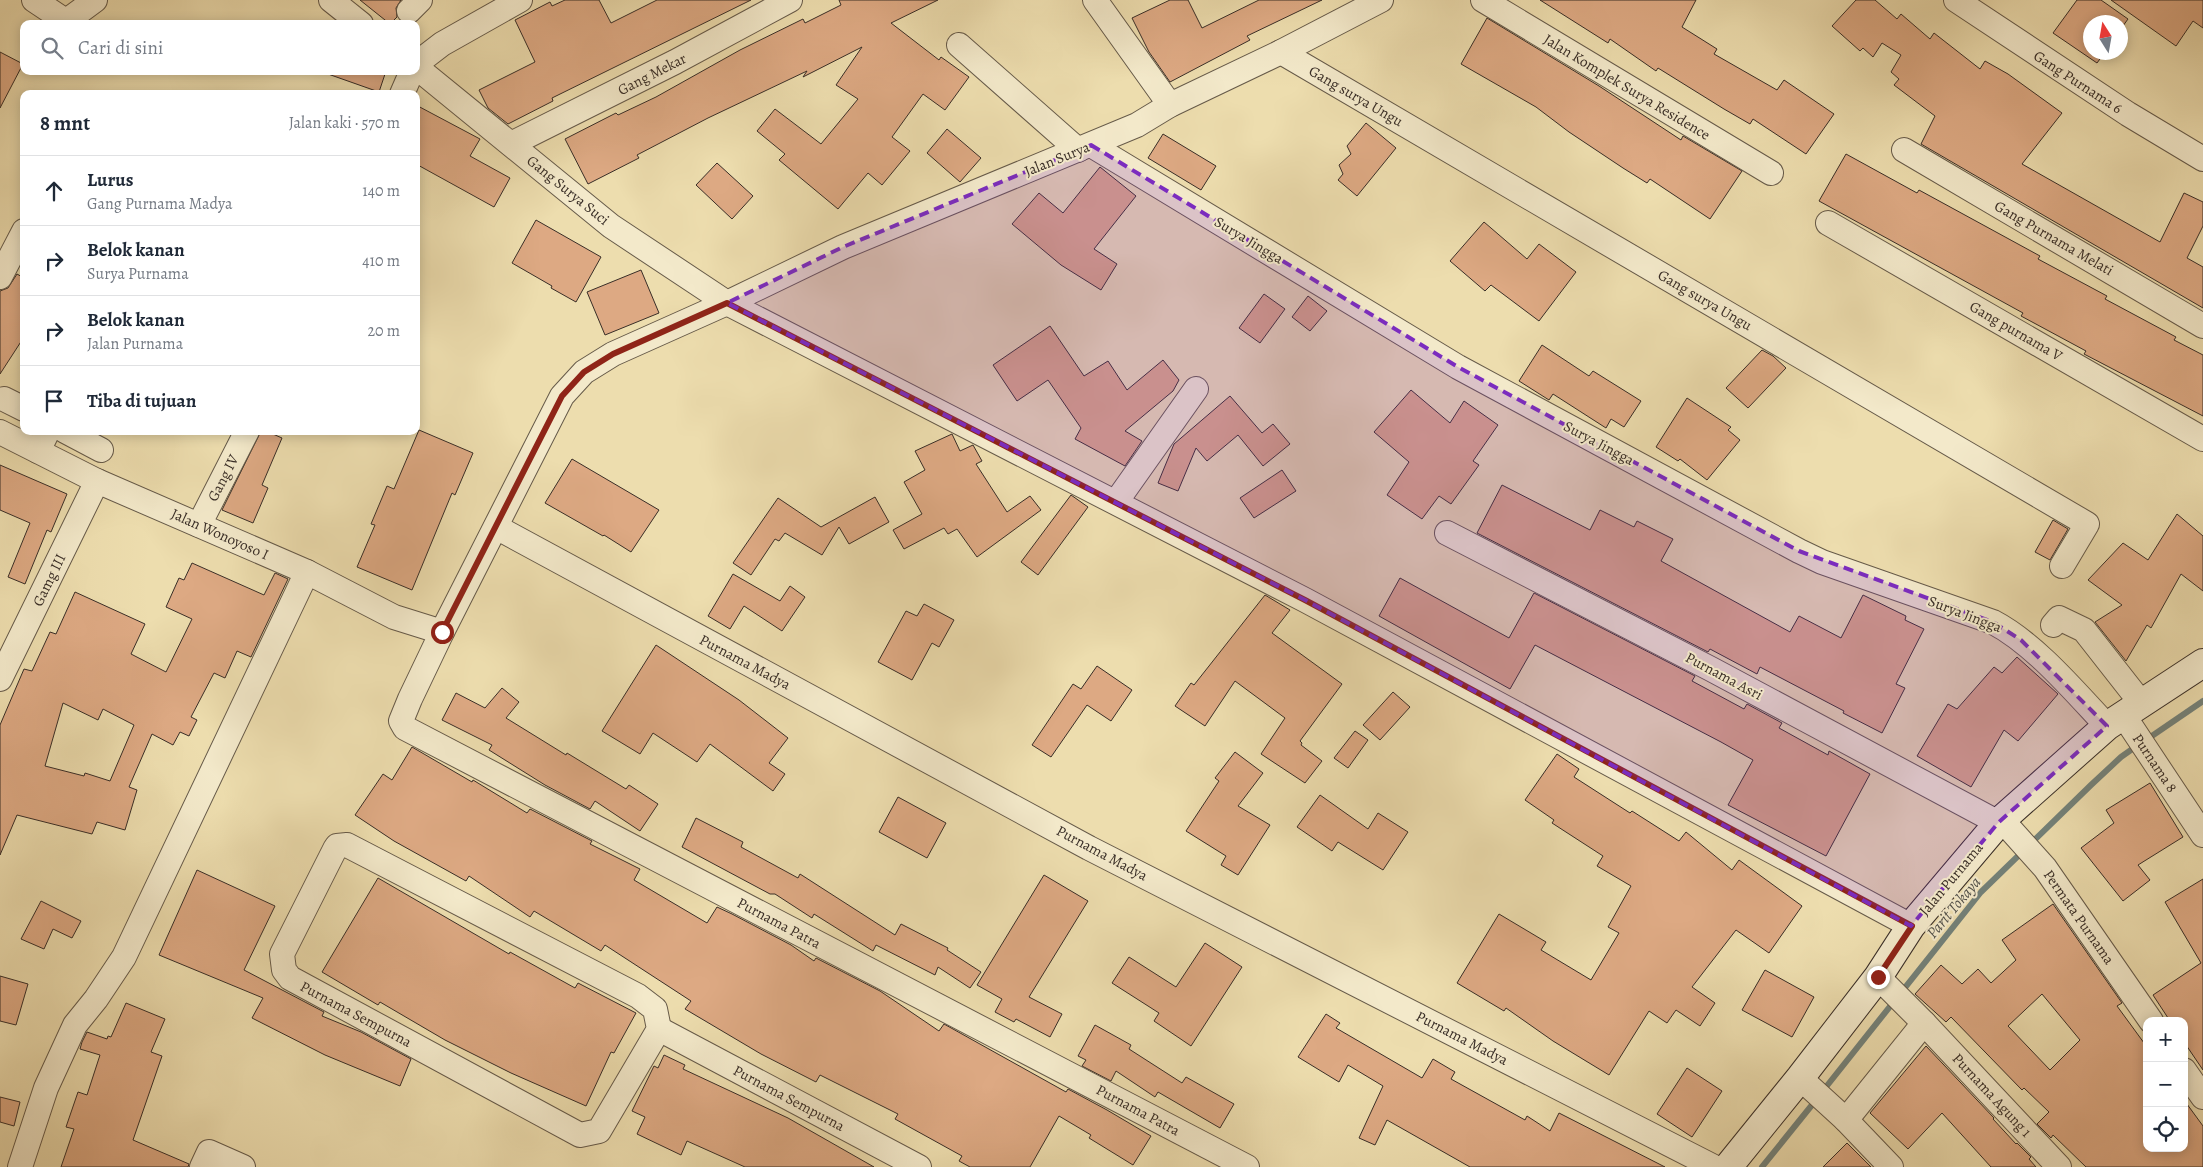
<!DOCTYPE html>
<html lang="id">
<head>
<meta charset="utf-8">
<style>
  body { margin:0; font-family:Alegreya,serif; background:#f6f6f7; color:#1f2937 }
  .controls { position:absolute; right:15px; bottom:15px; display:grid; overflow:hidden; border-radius:10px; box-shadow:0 2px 12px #0003 }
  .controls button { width:45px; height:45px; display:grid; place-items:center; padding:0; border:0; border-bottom:1px solid #e0e1e3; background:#fff; color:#1f2937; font:25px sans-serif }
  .compass { position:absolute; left:2083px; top:15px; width:45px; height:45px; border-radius:50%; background:#fff; box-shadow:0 2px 12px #0003; rotate:349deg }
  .stop { position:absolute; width:15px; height:15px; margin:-11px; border:4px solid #8f2418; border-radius:50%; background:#fff }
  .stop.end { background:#8f2418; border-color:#fff; box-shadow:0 1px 5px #0008 }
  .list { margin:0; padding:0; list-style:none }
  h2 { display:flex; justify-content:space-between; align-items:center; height:65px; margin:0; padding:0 20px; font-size:21px }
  h2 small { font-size:16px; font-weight:400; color:#747a83 }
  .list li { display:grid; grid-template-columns:32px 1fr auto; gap:15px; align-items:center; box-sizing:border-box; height:70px; padding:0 20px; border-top:1px solid #e0e1e3 }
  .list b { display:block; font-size:19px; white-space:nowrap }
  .list p { margin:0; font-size:16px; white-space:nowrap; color:#747a83 }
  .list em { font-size:16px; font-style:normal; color:#747a83 }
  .icon { flex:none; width:28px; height:28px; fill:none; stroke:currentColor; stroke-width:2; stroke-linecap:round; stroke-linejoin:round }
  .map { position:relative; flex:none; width:2203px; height:1167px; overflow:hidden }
  .search { position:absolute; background:#fff; box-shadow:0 2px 12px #0003; left:20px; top:20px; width:400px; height:55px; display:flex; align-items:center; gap:12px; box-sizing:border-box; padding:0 18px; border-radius:10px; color:#747a83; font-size:19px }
  .panel { position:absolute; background:#fff; box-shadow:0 2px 12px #0003; left:20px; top:90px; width:400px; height:345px; border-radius:10px }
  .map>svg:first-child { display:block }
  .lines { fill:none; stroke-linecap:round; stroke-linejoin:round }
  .stream { stroke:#74827a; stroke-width:6 }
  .building { fill:#dda983; stroke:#392e27; fill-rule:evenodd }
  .street-casing { stroke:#665a49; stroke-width:26 }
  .secondary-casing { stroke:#392e27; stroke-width:30 }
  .street { stroke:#f3e9ca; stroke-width:24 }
  .secondary { stroke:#f3e9ca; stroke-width:28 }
  .route { stroke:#8f2418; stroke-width:6 }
  .marked { fill:#7b2cbf; fill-opacity:0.2; stroke:#7b2cbf; stroke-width:4; stroke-dasharray:10 6; stroke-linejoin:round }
  .labels { text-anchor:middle; stroke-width:4; stroke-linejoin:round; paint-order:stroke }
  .street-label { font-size:15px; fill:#392e27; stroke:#f3e9ca }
  .water-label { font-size:16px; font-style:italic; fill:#52514a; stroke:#f3e9ca }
</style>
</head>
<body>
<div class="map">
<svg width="2203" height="1167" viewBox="0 0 2203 1167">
  <rect width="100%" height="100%" fill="#edddae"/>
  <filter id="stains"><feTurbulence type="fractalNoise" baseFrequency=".004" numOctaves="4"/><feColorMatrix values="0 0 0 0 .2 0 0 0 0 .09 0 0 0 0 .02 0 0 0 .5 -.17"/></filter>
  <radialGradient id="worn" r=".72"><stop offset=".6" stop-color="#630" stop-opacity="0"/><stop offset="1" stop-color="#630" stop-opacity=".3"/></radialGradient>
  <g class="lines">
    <!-- stream -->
    <g class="stream">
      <polyline points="2146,740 2203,701"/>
      <polyline points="1822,1092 1981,892 2091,785 2121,757 2138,745"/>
      <polyline points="1762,1167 1816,1100"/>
    </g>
  </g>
  <!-- building -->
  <g class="building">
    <polygon points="360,0 401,0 396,8 397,17 390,24"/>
    <polygon points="565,0 599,0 611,23 657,0 751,0 552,98 553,101 508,124 488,108 479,90 535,62 515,20 550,2 552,6"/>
    <polygon points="839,0 938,0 891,23 939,60 941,57 969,77 945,110 923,94 892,137 910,151 882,185 868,173 838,209 779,160 785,154 757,131 775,109 821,144 858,99 836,85 862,47 803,77 807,71 708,118 637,155 639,158 588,184 565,139 616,113 618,115 656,97 740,50 803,19 805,23 841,5"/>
    <polygon points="1170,0 1188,0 1202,28 1259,0 1322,0 1247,36 1250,40 1170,82 1149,52 1132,18"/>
    <polygon points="1540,0 1696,0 1682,27 1717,49 1714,54 1777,90 1784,80 1834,114 1806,154 1753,119 1750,124 1724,109 1658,68 1656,71 1610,39 1608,43"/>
    <polygon points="1856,0 1875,0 1897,19 1901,14 1930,39 1934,33 1980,69 1985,61 2008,74 2062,113 2022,164 2160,242 2184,193 2203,202 2203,226 2187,258 2203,267 2203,308 1921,144 1935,116 1894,85 1899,79 1891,72 1901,55 1882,43 1873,57 1863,48 1860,51 1832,26"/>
    <polygon points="2077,0 2101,0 2128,19 2120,30 2120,22 2090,22 2090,52 2105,52 2097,63 2053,33"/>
    <polygon points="2111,0 2203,0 2203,28 2193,21 2176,46"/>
    <polygon points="1487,18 1599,86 1681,140 1683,136 1742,171 1710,219 1650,179 1647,183 1623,168 1569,132 1536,107 1461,64"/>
    <polygon points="0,52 23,64 0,108"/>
    <polygon points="329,71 386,71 379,92 328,74"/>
    <polygon points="416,105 480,139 470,156 510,178 494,207 416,164"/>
    <polygon points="1366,123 1396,148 1357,196 1338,180 1343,174 1339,165 1351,154 1347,146"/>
    <polygon points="947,129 981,158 960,182 927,153"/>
    <polygon points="1163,134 1216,166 1201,190 1148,158"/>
    <polygon points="1846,154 1917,193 1919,190 2040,256 2038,259 2107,296 2105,299 2176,337 2174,340 2203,355 2203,416 2084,354 2086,351 2021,316 2023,313 1819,201"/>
    <polygon points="717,163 753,196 732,219 696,185"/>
    <polygon points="1100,167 1136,196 1094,249 1117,264 1101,290 1061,265 1012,224 1039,193 1063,213"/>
    <polygon points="536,220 601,257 576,302 551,288 552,286 512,263"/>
    <polygon points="1484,222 1527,259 1539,244 1576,272 1539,321 1491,285 1485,291 1450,261"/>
    <polygon points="641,270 659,313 605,335 587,292"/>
    <polygon points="17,274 24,278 24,337 0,374 0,291 8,288"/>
    <polygon points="1264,294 1285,309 1260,343 1239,328"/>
    <polygon points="1308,296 1327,311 1310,331 1292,317"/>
    <polygon points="1050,326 1084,376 1108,361 1127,390 1163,360 1179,380 1173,391 1125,431 1142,441 1125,466 1075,439 1081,428 1048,380 1017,401 993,365"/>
    <polygon points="1542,345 1589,376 1593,371 1641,401 1624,427 1611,419 1606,428 1553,394 1549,400 1519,381"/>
    <polygon points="1762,350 1773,356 1786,368 1748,408 1726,388"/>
    <polygon points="1411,390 1450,423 1464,401 1498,425 1473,461 1479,465 1451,504 1439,496 1422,519 1387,495 1409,462 1374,432"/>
    <polygon points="1230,396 1262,433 1273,424 1290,444 1263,466 1238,435 1207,461 1196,448 1178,491 1158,483 1174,444"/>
    <polygon points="1687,398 1731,427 1728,430 1740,440 1707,480 1680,459 1678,461 1656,447"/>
    <polygon points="419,430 473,453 455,495 452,493 412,590 357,567 375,525 371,524 387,486 394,489"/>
    <polygon points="261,431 266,431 282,438 262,485 268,488 253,523 222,510"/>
    <polygon points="952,434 960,451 973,445 982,461 976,464 1007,512 1030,496 1041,510 977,557 957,529 948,534 944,528 904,549 893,530 922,514 904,482 925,470 915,451"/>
    <polygon points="572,459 659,510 631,552 604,535 603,536 545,503"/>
    <polygon points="0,465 67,494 51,532 47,530 25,584 8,577 30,523 0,510"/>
    <polygon points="1282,470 1296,491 1254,518 1240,498"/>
    <polygon points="1502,485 1590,530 1600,510 1634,527 1637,521 1673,539 1661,561 1790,632 1799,616 1841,638 1863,595 1906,616 1905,620 1924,629 1896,684 1905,688 1882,733 1843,713 1844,711 1760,667 1757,674 1710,649 1708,652 1477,533"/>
    <polygon points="1071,495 1088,507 1038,575 1021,562"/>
    <polygon points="875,497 889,522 849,544 839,527 822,555 785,533 779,541 775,539 751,575 733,563 778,498 821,527"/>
    <polygon points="2177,514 2203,536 2203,591 2181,574 2151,628 2147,625 2126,661 2095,622 2122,605 2088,580 2123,543 2148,560"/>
    <polygon points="2053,520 2068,529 2050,560 2035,552"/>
    <path d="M192,563L264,595L275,573L288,579L251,657L237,651L225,678L214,673L191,717L197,720L189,736L180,732L173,745L152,734L129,787L137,790L125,830L97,822L92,834L17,815L0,855V725L24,669L32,671L50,632L56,634L75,592L145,624L131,654L166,672L192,619L166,607L179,578L184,580ZM63,703L98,720L103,709L134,725L110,781L85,773L84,776L45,766Z"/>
    <polygon points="733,574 780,601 790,586 805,597 782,631 744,606 730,629 708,616"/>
    <polygon points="1400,578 1509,638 1534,593 1695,676 1692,681 1744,709 1747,704 1782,723 1779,728 1828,755 1829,751 1870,774 1826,856 1728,805 1753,760 1721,742 1535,645 1510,689 1379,616"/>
    <polygon points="1265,595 1290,610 1272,633 1342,684 1300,741 1302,743 1301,745 1322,761 1305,783 1261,754 1285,718 1235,681 1205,726 1175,706 1191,683 1194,685"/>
    <polygon points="924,604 954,620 939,647 932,643 912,680 878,662 906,611 917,616"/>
    <polygon points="656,645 739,700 788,738 769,763 785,774 773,791 710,744 697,762 653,733 640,754 602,731"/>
    <polygon points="2017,657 2058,694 2018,741 2004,730 1971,787 1917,756 1948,704 1957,709 1994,667 2002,673"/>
    <polygon points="1097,666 1132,690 1111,721 1087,705 1051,757 1032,745 1073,684 1081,689"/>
    <polygon points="502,688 519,702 506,718 566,755 567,753 626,789 629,785 658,804 640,831 595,801 590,809 545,785 489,750 492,745 442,720 456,693 485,708"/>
    <polygon points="1393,692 1410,707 1380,740 1363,725"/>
    <polygon points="1355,731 1368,740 1348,768 1334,758"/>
    <polygon points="412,747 472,782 473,780 527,813 530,809 592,841 590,844 640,869 634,880 707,923 717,907 732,914 791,945 814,961 816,958 880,991 939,1031 944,1024 1066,1092 1068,1089 1107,1110 1151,1136 1133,1165 1089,1138 1091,1135 1059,1116 1030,1167 970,1167 959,1161 962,1156 895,1119 898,1114 820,1075 816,1082 761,1054 685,1009 691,1001 605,945 601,951 534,911 530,917 469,876 466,881 394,841 355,815 383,774 392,780"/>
    <polygon points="1235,752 1263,773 1238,806 1270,825 1238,875 1221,865 1226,856 1186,831 1219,781 1215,778"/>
    <polygon points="1557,754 1579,769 1574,777 1630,813 1632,811 1679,841 1686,832 1732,870 1739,860 1802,906 1769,953 1736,930 1692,987 1715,1003 1700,1026 1676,1010 1667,1023 1649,1011 1609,1075 1553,1041 1506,1008 1504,1011 1457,983 1499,914 1546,942 1541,950 1591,980 1619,933 1608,927 1631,886 1597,866 1603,856 1552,823 1554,820 1525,800"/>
    <polygon points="2150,783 2183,837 2138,865 2150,880 2123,901 2081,848 2114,823 2106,810"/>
    <polygon points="1320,795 1368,829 1378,813 1408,832 1383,870 1338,842 1332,851 1297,827"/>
    <polygon points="898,797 946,823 927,858 879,832"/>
    <polygon points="696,818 743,842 741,847 798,878 800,874 895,935 901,924 948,948 947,950 981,972 970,988 938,967 935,975 876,945 873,951 814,914 812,918 775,894 770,894 682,847"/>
    <polygon points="197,870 275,906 244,970 324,1012 322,1016 361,1032 411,1059 400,1086 325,1055 252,1018 263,998 159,955"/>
    <polygon points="1044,875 1088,901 1029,997 1062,1014 1050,1037 1016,1019 1014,1022 995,1012 1002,999 977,985"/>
    <polygon points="378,878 509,954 510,952 575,988 578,983 636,1013 614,1053 611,1052 586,1106 511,1073 445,1040 380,1002 378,1005 322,972"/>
    <polygon points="2203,879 2203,1070 2184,1042 2184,1021 2170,1021 2153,995 2201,963 2165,902"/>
    <polygon points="41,901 81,921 72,938 53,929 44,949 21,939"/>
    <path d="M2053,904L2122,1003L2117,1006L2147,1047V1148H2184V1100L2203,1126V1167H2086L2053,1135L2051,1138L2037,1124L2049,1112L2024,1088L2022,1090L1951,1017L1946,1022L1915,994L1941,965L1962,984L1978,969L1991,983L2016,960L2002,940ZM2042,994L2080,1040L2050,1070L2008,1026Z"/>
    <polygon points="1205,943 1242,967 1191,1046 1154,1021 1159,1013 1112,983 1129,957 1176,987"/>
    <polygon points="1765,970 1814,997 1792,1037 1742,1010"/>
    <polygon points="0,976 28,984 16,1025 0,1021"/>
    <polygon points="126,1003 165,1019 151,1052 162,1056 133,1140 189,1164 188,1167 61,1167 74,1129 66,1127 78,1092 87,1095 100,1055 80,1049 82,1042 87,1032 107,1039 108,1036 111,1037"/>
    <polygon points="1326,1014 1340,1023 1336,1028 1422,1078 1433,1059 1455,1072 1451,1079 1525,1120 1527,1116 1550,1131 1559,1113 1665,1167 1470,1167 1387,1120 1375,1145 1359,1138 1383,1086 1348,1065 1339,1082 1298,1057"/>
    <polygon points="1095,1025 1131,1045 1129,1049 1182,1083 1186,1077 1234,1104 1220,1128 1158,1092 1155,1097 1116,1071 1111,1081 1082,1066 1086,1060 1078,1056"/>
    <polygon points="1926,1046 1994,1118 1993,1119 2016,1144 2017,1143 2031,1157 2029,1159 2036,1167 1991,1167 1942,1113 1908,1149 1870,1113"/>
    <polygon points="664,1055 685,1065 683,1069 788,1118 874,1167 745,1167 687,1141 681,1155 637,1134 645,1117 632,1111 654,1066 658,1068"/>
    <polygon points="1687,1068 1722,1091 1692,1137 1657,1114"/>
    <polygon points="0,1097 20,1102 14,1126 0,1122"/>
    <polygon points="1847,1143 1871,1167 1823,1167"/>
  </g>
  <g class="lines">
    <!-- street casing -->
    <g class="street-casing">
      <g id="street">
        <polyline points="34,0 64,20 68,20 95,0"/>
        <polyline points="331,0 361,24"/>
        <polyline points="1095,0 1170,105"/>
        <polyline points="1483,0 1771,173"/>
        <polyline points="1956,0 2128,114 2203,159"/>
        <polyline points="409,11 420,0"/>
        <polyline points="959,45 1078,150"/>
        <polyline points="1281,52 2087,524 2062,566"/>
        <polyline points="416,64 442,44 520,0"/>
        <polyline points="416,67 611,226 727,303 1305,600 1911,926"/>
        <polyline points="402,94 412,71"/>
        <polyline points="511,144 675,62 790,0"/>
        <path d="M1091,145L1458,367L1799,551L1822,562L1993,622C2035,644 2075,692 2107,726"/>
        <polyline points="1904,150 2203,326"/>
        <polyline points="1828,223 2203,439"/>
        <polyline points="0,277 24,231"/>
        <polyline points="4,399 24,409"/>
        <polyline points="65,431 101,450"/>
        <polyline points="0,432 97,481 307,572 394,617 442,632"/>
        <polyline points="38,451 48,431"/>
        <polyline points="1116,502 1196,389"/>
        <polyline points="199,525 247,431"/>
        <polyline points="496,527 1089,848 1714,1167"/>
        <polyline points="1447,533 1711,669 2010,829 2045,868 2151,1021"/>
        <polyline points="2053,625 2059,618 2084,630 2142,704"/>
        <polyline points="0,679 97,481"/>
        <polyline points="2124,716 2203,835"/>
        <polygon points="347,845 638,996 655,1009 659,1029 599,1131 580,1135 290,978 284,970 282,954 335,849 337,846"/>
        <polyline points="1878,977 1924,1023 2059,1167"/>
        <polyline points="659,1029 919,1167"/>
        <polyline points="2184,1070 2203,1097"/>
        <polyline points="1800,1078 1846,1120 1891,1167"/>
        <polyline points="1846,1120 1924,1023"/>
        <polyline points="20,1167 46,1088 75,1025 96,999 124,957 307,572"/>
        <polyline points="202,1167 209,1152 243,1167"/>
        <polyline points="1247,1167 405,728 401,721 410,699 442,632 562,396 584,372 613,354 727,303 843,247 1137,125 1170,105 1281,52 1381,0"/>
      </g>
    </g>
    <!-- secondary casing -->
    <g class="secondary-casing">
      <polyline id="secondary" points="1728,1167 1800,1078 1878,977 1911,926 1999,822 2107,726 2203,663"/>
    </g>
    <!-- street -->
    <use href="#street" class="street"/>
    <!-- secondary -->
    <use href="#secondary" class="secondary"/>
  </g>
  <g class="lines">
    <!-- route -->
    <polyline class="route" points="442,632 562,396 584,372 613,354 727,303 1305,600 1912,926 1878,977"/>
  </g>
  <!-- marked area -->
  <path class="marked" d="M1091,145L1458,367L1799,551L1993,622L2021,640L2107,726L1999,822L1911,926L1305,600L727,303L843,247Z"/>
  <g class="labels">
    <!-- street labels -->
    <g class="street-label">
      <text transform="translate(652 74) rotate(-27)" y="5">Gang Mekar</text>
      <text transform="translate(2078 82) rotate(33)" y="5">Gang Purnama 6</text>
      <text transform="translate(1627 87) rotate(31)" y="5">Jalan Komplek Surya Residence</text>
      <text transform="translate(1356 96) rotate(30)" y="5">Gang surya Ungu</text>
      <text transform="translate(1057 159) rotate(-22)" y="5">Jalan Surya</text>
      <text transform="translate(568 190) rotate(39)" y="5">Gang Surya Suci</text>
      <text transform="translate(2054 238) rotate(30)" y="5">Gang Purnama Melati</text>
      <text transform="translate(1249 240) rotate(31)" y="5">Surya Jingga</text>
      <text transform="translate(1705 300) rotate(30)" y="5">Gang surya Ungu</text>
      <text transform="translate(2016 331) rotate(30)" y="5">Gang purnama V</text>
      <text transform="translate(1599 443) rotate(28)" y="5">Surya Jingga</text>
      <text transform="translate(223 478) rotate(-63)" y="5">Gang IV</text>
      <text transform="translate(220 534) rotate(24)" y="5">Jalan Wonoyoso I</text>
      <text transform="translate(49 580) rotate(-64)" y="5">Gamg III</text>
      <text transform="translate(1965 614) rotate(21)" y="5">Surya Jingga</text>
      <text transform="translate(745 662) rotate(28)" y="5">Purnama Madya</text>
      <text transform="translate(1724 676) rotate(28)" y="5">Purnama Asri</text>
      <text transform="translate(2155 763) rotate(56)" y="5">Purnama 8</text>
      <text transform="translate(1102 853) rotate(28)" y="5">Purnama Madya</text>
      <text transform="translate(1951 879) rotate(-50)" y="5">Jalan Purnama</text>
      <text transform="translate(2079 917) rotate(55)" y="5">Permata Purnama</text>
      <text transform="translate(779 923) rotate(28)" y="5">Purnama Patra</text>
      <text transform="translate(356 1014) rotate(28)" y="5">Purnama Sempurna</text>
      <text transform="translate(1462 1038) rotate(27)" y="5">Purnama Madya</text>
      <text transform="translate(1992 1095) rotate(47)" y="5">Purnama Agung 1</text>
      <text transform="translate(789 1098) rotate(28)" y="5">Purnama Sempurna</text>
      <text transform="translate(1138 1110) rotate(28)" y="5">Purnama Patra</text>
    </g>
    <!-- water labels -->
    <g class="water-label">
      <text transform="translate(1953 907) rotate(-50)" y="6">Parit Tokaya</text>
    </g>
  </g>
  <rect width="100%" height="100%" filter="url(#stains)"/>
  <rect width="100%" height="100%" fill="url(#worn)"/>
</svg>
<div class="controls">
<button>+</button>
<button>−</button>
<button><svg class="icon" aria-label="locate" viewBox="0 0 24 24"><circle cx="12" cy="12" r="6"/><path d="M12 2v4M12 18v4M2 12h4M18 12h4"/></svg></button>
</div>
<svg class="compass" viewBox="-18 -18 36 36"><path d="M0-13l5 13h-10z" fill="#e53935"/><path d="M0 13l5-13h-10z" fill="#747a83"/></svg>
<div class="stop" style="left:442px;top:632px"></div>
<div class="stop end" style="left:1878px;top:977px"></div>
<div class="search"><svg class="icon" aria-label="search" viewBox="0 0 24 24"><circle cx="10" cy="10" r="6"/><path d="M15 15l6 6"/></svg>Cari di sini</div>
<section class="panel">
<h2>8 mnt<small>Jalan kaki · 570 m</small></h2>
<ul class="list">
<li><svg class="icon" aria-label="ahead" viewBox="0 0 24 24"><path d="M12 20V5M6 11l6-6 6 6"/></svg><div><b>Lurus</b><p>Gang Purnama Madya</p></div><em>140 m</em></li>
<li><svg class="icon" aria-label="right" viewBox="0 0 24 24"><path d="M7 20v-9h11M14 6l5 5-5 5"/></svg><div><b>Belok kanan</b><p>Surya Purnama</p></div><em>410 m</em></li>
<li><svg class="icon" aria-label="right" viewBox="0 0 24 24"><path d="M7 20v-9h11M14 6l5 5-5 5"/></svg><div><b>Belok kanan</b><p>Jalan Purnama</p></div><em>20 m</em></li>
<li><svg class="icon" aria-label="arrive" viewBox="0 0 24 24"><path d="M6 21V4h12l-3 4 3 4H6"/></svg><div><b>Tiba di tujuan</b></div></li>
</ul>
</section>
</div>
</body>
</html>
